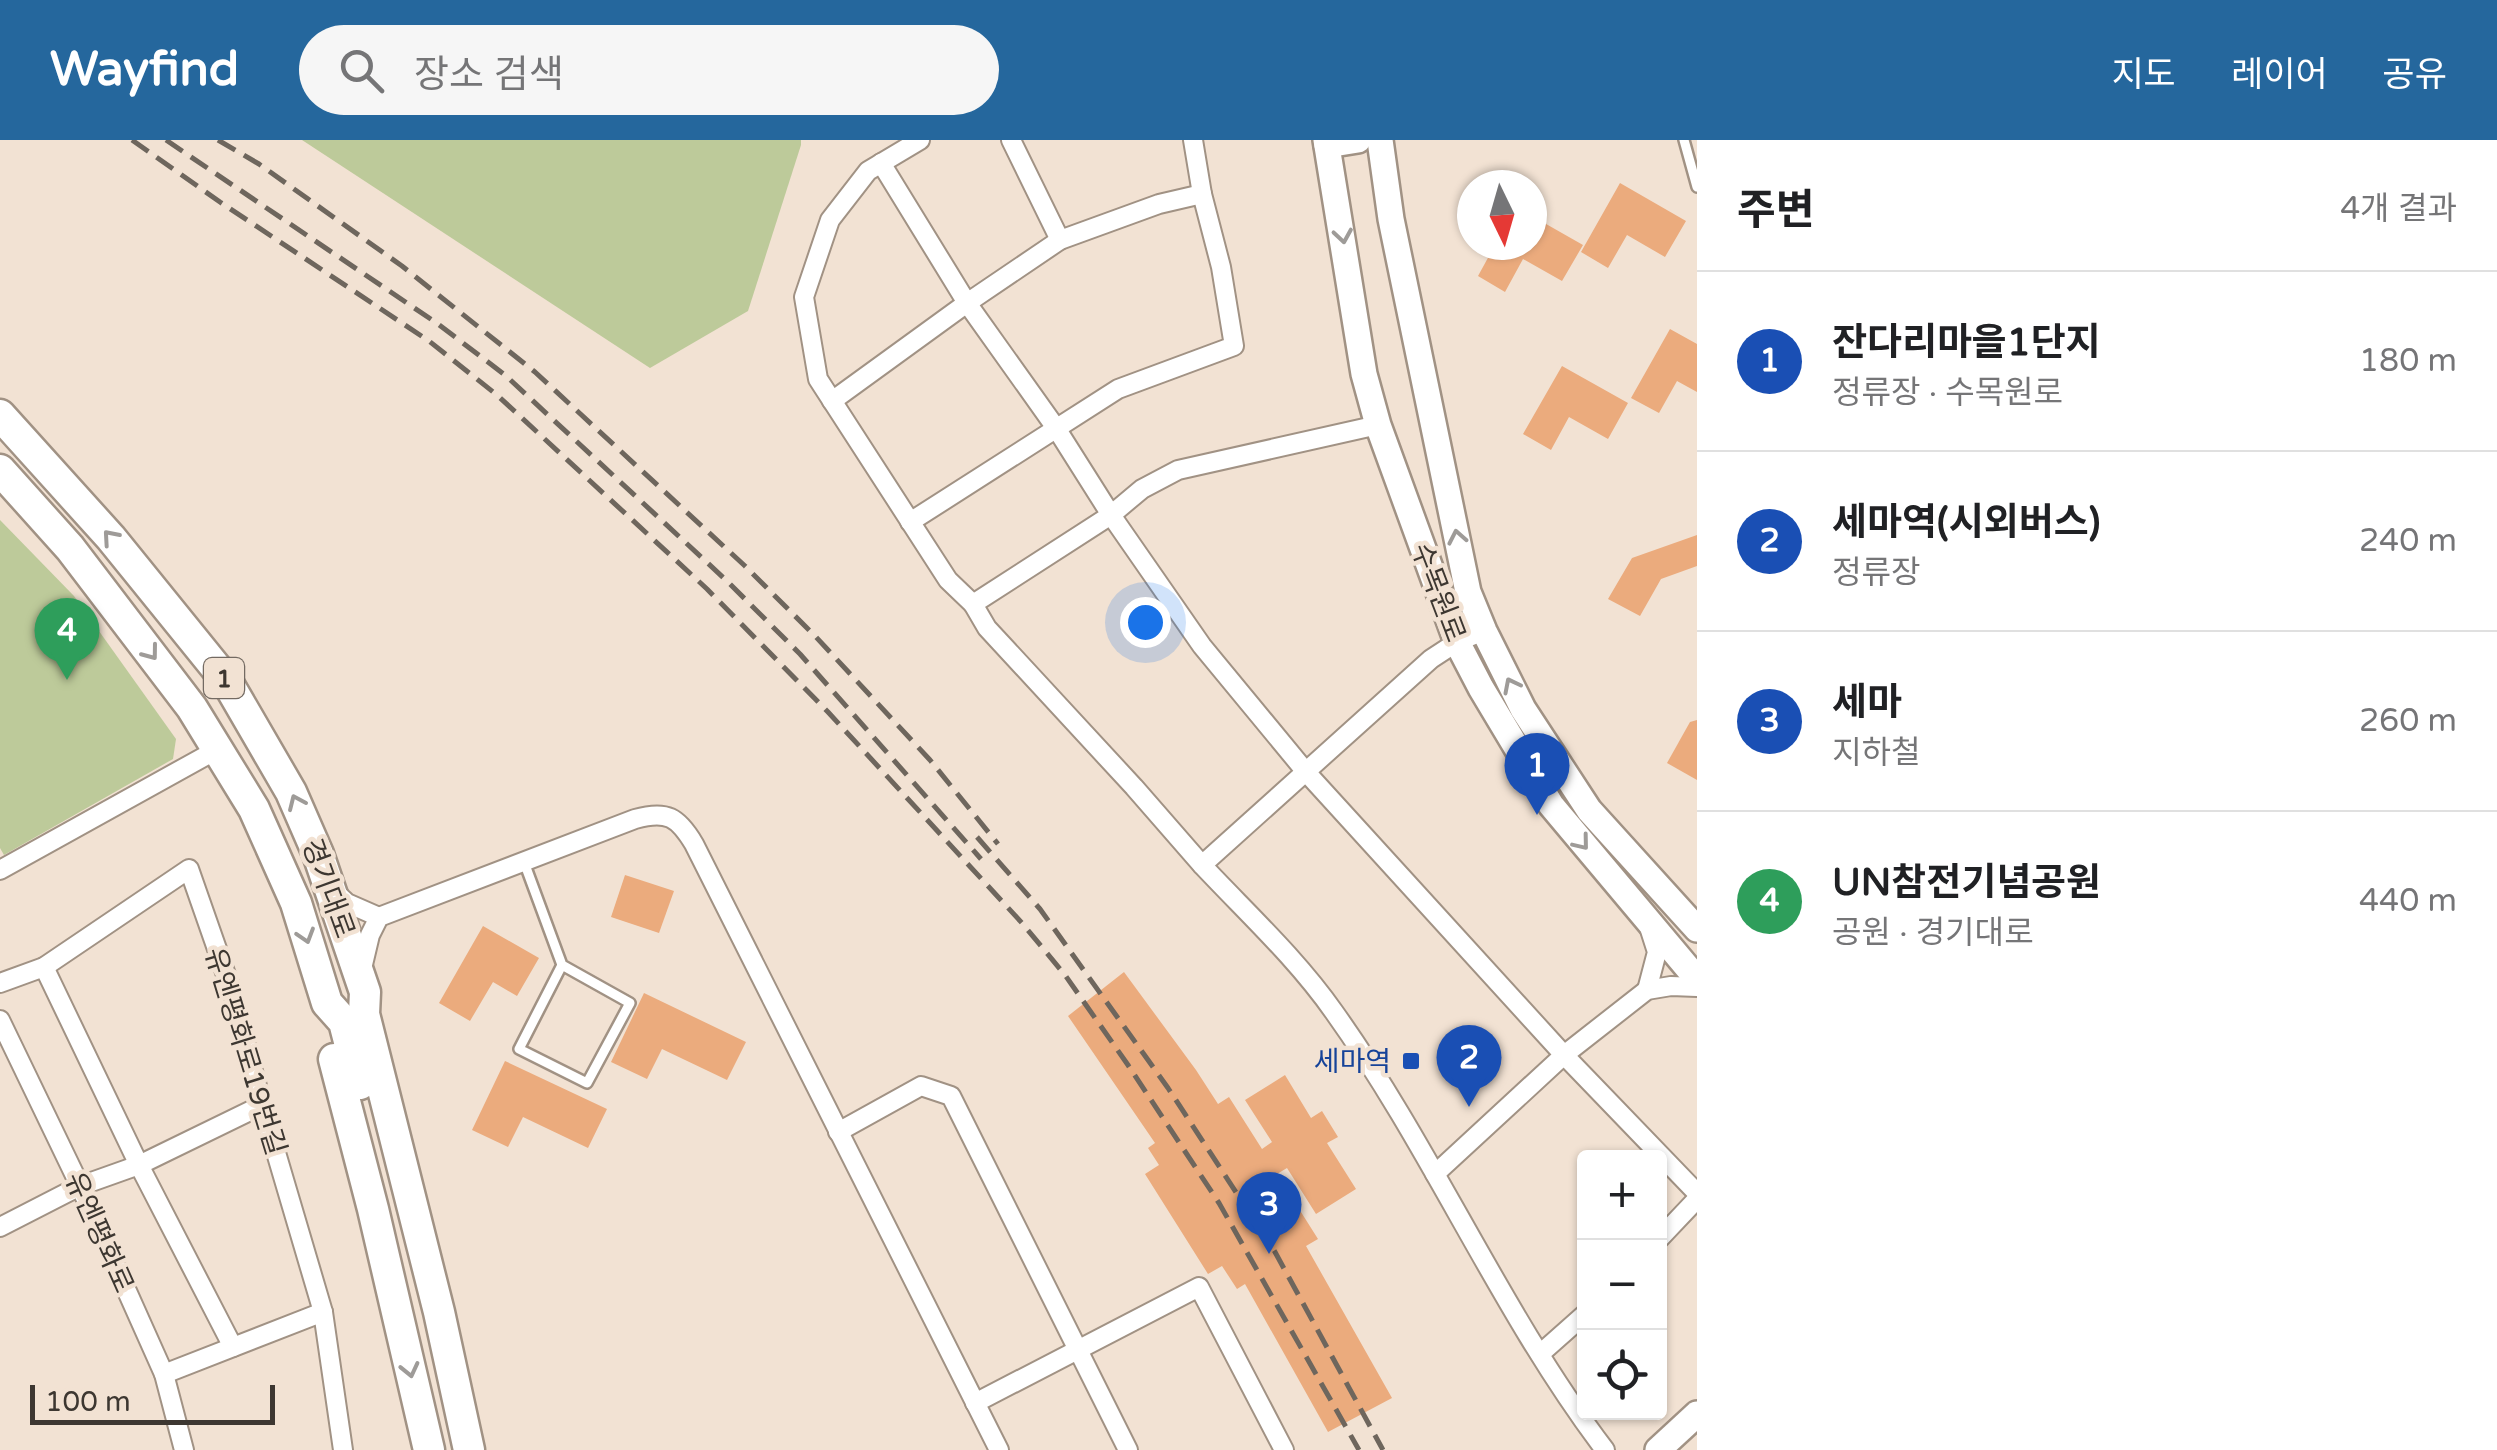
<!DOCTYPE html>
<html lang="ko">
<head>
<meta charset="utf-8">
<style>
  body { margin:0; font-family:"Varela Round","Noto Sans KR",sans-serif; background:#f6f6f6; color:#202124 }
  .controls { position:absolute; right:30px; bottom:30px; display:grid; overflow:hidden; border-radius:10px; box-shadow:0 2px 8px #0004 }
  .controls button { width:90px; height:90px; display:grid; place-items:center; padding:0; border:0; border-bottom:2px solid #e0e0e0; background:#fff; color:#202124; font:50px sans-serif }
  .compass { position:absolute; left:1457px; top:30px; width:90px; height:90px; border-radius:50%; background:#fff; box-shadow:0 2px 8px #0004; rotate:175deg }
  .scale { position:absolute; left:30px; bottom:25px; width:245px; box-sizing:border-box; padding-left:10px; border:5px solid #3d3731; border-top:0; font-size:28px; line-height:35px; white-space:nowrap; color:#3d3731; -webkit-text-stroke:8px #f2e2d3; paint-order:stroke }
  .you { position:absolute; left:1145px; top:482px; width:35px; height:35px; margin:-25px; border:8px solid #fff; border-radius:50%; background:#1a73e8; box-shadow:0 0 0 15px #1a73e833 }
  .badge { display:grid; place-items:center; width:65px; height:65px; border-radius:50%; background:#25679d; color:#fff; font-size:32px; font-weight:700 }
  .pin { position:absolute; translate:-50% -82px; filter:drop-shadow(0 2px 5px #0008) }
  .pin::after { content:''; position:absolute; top:52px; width:35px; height:30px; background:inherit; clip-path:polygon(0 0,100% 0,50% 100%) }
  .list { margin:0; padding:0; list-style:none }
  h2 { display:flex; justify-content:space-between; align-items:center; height:130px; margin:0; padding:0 40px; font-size:42px }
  h2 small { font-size:32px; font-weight:400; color:#757577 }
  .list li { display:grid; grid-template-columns:65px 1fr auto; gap:30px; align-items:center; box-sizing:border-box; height:180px; padding:0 40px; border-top:2px solid #e0e0e0 }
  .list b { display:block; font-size:38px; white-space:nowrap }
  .list p { margin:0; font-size:32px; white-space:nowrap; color:#757577 }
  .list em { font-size:32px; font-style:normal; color:#757577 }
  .icon { flex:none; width:55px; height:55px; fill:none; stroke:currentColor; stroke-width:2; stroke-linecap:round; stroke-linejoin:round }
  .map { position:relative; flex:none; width:1697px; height:1310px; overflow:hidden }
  header { display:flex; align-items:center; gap:60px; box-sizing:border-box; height:140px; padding:0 50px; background:#25679d; color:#fff }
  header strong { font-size:48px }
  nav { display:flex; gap:55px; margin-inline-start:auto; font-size:35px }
  .search { width:700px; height:90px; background:#f6f6f6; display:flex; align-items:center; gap:25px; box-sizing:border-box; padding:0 35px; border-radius:55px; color:#757577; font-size:38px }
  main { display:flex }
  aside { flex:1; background:#fff }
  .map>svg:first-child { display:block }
  .green { fill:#bdca9a }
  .building { fill:#ebab7d }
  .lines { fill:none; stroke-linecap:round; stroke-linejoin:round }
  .lane-casing { stroke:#a19284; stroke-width:14 }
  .street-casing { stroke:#a19284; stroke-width:22 }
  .secondary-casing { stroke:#a19284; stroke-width:30 }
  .primary-casing { stroke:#a19284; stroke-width:35 }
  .lane { stroke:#fff; stroke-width:9 }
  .street { stroke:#fff; stroke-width:18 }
  .secondary { stroke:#fff; stroke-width:25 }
  .primary { stroke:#fff; stroke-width:30 }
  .rail { stroke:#6e665d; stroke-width:5; stroke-dasharray:20 10; stroke-linecap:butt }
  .oneway { stroke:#9e9b98 }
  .transit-dot { fill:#1a4fb4; stroke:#f2e2d3; stroke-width:4 }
  .labels { text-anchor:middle; stroke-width:9; stroke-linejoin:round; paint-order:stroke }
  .shield { fill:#f2e2d3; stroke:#736a62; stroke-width:2.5 }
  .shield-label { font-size:25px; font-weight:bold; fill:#3d3731 }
  .street-label { font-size:28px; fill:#3d3731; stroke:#f2e2d3 }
  .transit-label { font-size:28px; fill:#164399; stroke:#f2e2d3; text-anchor:end }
</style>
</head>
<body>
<header>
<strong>Wayfind</strong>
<div class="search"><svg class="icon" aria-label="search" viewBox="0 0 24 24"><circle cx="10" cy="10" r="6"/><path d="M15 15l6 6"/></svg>장소 검색</div>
<nav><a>지도</a><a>레이어</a><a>공유</a></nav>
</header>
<main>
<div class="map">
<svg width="1697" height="1310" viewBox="0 0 1697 1310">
  <rect width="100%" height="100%" fill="#f2e2d3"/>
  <!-- green -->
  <g class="green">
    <polygon points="302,0 801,0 801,5 748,171 650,228"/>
    <polygon points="0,380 74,456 176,599 173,619 4,715 0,708"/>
  </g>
  <!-- building -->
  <g class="building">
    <polygon points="1620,43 1686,81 1665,117 1627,95 1608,128 1581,112"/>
    <polygon points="1532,76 1583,105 1562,141 1523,119 1505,152 1478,136 1495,105 1532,105"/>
    <polygon points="1670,189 1697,204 1697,252 1677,241 1659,273 1631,258"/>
    <polygon points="1562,226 1628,263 1608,299 1569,277 1551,310 1523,294"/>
    <polygon points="1697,395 1697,426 1661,439 1640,476 1608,459 1632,418"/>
    <polygon points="1697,580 1697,640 1667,623 1690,582"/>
    <polygon points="625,735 674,751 659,793 611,777"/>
    <polygon points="483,786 539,818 517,856 493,842 470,881 439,863"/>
    <polygon points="1124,832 1196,930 1218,964 1229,957 1262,1009 1272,1002 1245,960 1285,935 1311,978 1322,971 1338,997 1327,1003 1356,1049 1316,1074 1287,1028 1277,1034 1318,1099 1306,1106 1392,1258 1328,1292 1245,1144 1237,1149 1222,1126 1208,1134 1145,1034 1159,1025 1148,1008 1155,1003 1068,876"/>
    <polygon points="644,853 746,902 727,940 662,909 647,939 611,922"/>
    <polygon points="505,921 607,969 588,1008 523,977 508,1007 472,990"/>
  </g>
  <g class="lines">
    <!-- lane casing -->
    <g class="lane-casing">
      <g id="lane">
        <polyline points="1684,0 1697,47"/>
        <polyline points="524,722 562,825 630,863 587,943 519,909 562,825"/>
      </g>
    </g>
    <!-- street casing -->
    <g class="street-casing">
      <g id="street">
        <polyline points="920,0 868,31 830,80 804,157 818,239 948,440 973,464"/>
        <polyline points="1011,0 1060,100"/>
        <polyline points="881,23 967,163 1056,288 1111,375 1202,506 1306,632 1564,915 1697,1053"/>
        <polyline points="832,261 967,163 1060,100 1159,64 1202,54"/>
        <polyline points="910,382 1118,249 1234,206 1221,127 1202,54 1193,0"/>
        <path d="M1484,491L1457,502L1431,519L1202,725C1247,773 1296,818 1334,872C1434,1012 1501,1173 1605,1310"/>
        <polyline points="1202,725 1134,647 987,488 973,464 1111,375 1142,349 1178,330 1378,285"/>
        <polyline points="0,730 218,609"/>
        <polyline points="333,750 347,763 379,777"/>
        <polyline points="44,827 139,1025 233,1207"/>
        <path d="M361,833L370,795L379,777L635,679C667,670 678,677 694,704L999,1310"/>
        <polyline points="0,843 44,827 189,729 232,852 262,965 323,1172 343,1310"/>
        <polyline points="1647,850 1657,812 1649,787"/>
        <polyline points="0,880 80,1046 164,1234 184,1310"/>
        <polyline points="838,992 921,946 951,956 1128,1310"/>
        <polyline points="1435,1034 1564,915 1647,850 1671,846 1697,847"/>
        <polyline points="0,1087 80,1046 139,1025 262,965"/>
        <polyline points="1660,1098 1697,1059"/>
        <polyline points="1540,1214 1584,1175"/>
        <polyline points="164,1234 323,1172"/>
        <polyline points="975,1263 1199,1147 1284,1310"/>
      </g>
    </g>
    <!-- secondary casing -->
    <g class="secondary-casing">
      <g id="secondary">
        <polyline points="1326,0 1364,234 1378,285 1457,502 1481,548 1551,665 1697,839"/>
        <polyline points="1380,0 1391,79 1468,452 1484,491 1523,569 1589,670 1697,789"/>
        <polyline points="1327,5 1358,0"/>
        <polyline points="1658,1310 1697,1274"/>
      </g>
    </g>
    <!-- primary casing -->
    <g class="primary-casing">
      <g id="primary">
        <polyline points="0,275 111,398 226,540 291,652 318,714 365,852 364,874 439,1172 469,1310"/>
        <polyline points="0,330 70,408 192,568 254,669 296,763 327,863 344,882 360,944"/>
        <polyline points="334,919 373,1069 429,1310"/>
      </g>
    </g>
    <!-- lane -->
    <use href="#lane" class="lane"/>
    <!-- street -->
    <use href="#street" class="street"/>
    <!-- secondary -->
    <use href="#secondary" class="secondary"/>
    <!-- primary -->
    <use href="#primary" class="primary"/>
    <!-- rail -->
    <g class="rail">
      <polyline points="132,0 220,62 429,201 497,255 707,449 828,572 1022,783 1065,835 1128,925 1219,1063 1359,1310"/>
      <polyline points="166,0 438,184 505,235 727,441 800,514 981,719"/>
      <polyline points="218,0 259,24 402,126 535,232 745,426 816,497 930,620 998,704"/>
      <polyline points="977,697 1040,769 1168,948 1275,1112 1383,1310"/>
    </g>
  </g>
  <!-- one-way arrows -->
  <defs><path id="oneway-chevron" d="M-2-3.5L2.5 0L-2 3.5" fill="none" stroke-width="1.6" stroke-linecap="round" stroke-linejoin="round" transform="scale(2.5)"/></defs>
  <g class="oneway">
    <use href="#oneway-chevron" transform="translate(1343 96) rotate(81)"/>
    <use href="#oneway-chevron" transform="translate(110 397) rotate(-131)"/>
    <use href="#oneway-chevron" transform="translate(1457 397) rotate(-101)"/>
    <use href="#oneway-chevron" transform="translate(151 513) rotate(53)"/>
    <use href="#oneway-chevron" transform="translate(1511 545) rotate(-117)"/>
    <use href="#oneway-chevron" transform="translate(296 662) rotate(-114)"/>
    <use href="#oneway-chevron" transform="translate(1582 703) rotate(51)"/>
    <use href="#oneway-chevron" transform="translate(306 796) rotate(73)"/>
    <use href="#oneway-chevron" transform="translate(410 1230) rotate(77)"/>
  </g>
  <!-- markers -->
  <rect class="transit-dot" x="1401" y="911" width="20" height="20" rx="5"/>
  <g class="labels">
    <!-- shield labels -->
    <rect class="shield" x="204" y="518" width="40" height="40" rx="8"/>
    <g class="shield-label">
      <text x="224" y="547">1</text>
    </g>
    <!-- street labels -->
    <g class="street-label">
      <text transform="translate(1439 452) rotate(69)" y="10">수목원로</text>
      <text transform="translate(329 748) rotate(70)" y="10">경기대로</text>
      <text transform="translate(246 911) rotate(73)" y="10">유엔평화로19번길</text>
      <text transform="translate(100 1092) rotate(66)" y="10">유엔평화로</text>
    </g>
    <!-- transit labels -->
    <g class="transit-label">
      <text x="1391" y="931">세마역</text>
    </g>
  </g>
</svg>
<div class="controls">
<button>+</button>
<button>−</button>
<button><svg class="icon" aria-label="locate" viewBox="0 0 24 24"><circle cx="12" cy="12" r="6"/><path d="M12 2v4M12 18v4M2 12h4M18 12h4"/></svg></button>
</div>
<svg class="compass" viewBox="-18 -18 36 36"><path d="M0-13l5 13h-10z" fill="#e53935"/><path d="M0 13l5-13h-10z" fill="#757577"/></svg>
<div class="scale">100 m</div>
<div class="you"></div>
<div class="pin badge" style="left:1537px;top:675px;background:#1a4fb4">1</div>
<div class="pin badge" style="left:1469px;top:967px;background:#1a4fb4">2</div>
<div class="pin badge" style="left:1269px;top:1114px;background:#1a4fb4">3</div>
<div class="pin badge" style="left:67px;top:540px;background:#2e9e5b">4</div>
</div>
<aside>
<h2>주변<small>4개 결과</small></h2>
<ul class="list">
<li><span class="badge" style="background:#1a4fb4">1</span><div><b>잔다리마을1단지</b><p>정류장 · 수목원로</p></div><em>180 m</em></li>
<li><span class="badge" style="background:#1a4fb4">2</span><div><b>세마역(시외버스)</b><p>정류장</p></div><em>240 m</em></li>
<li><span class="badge" style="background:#1a4fb4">3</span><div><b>세마</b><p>지하철</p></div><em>260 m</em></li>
<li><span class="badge" style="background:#2e9e5b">4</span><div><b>UN참전기념공원</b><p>공원 · 경기대로</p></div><em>440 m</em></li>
</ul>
</aside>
</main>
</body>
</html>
